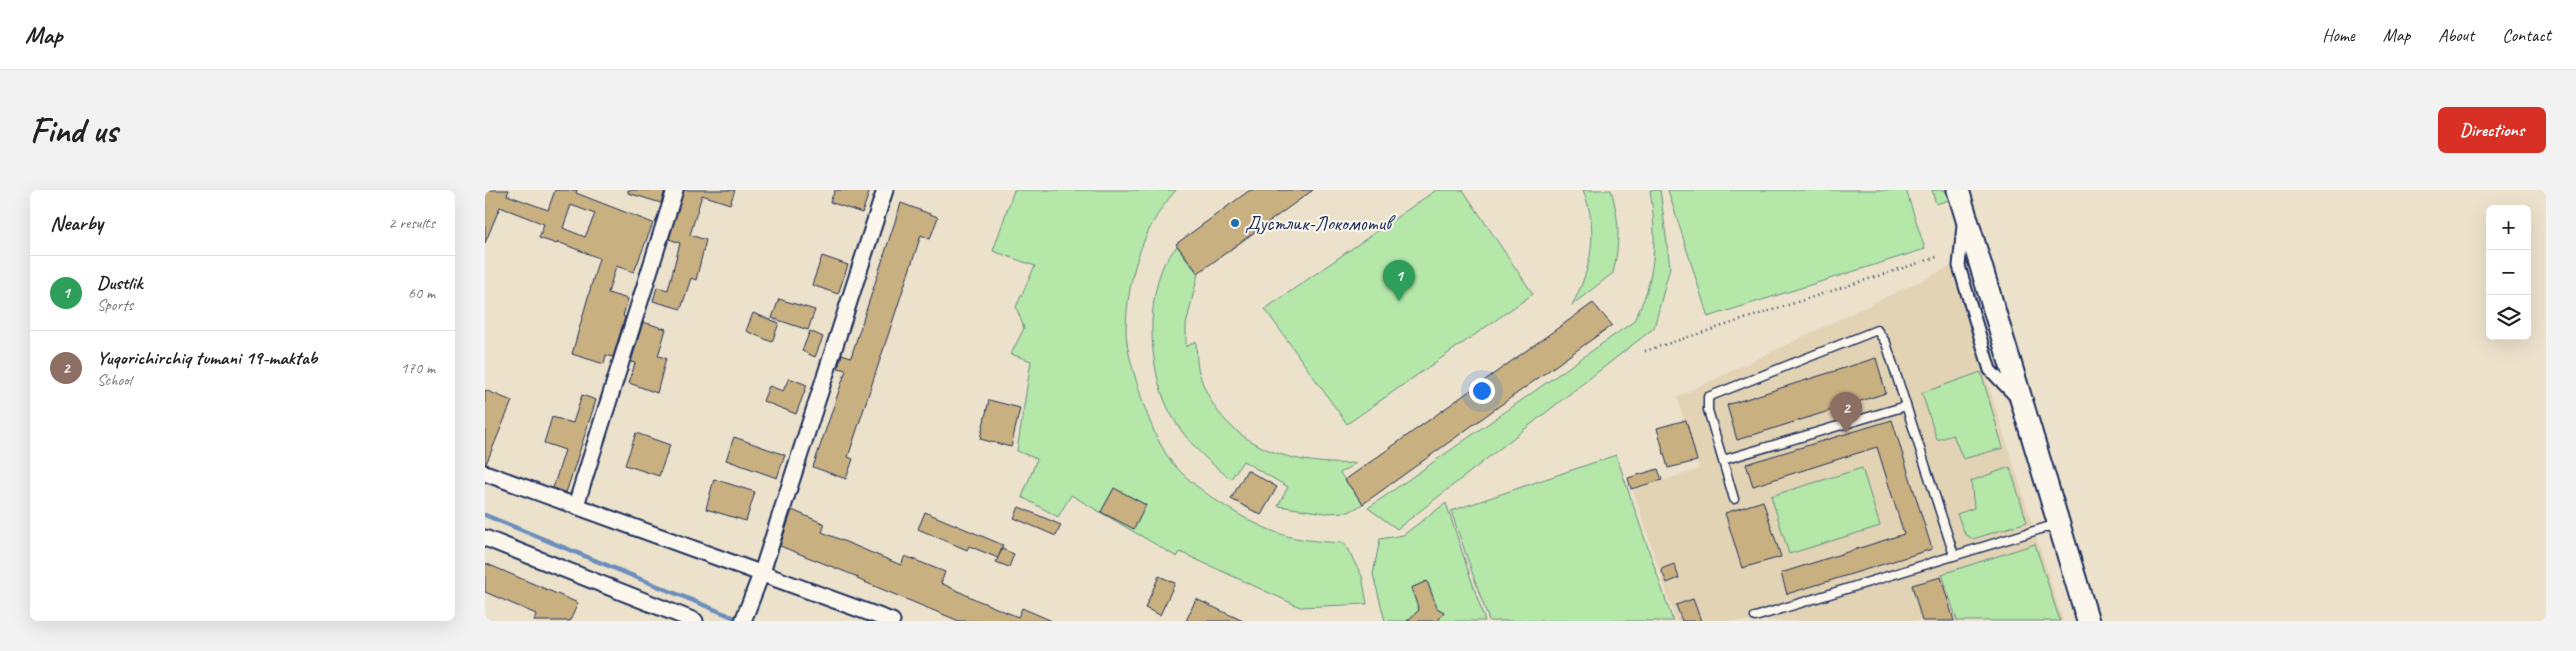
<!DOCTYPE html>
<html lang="en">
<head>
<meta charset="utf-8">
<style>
  body { margin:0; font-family:Caveat,sans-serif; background:#f2f2f2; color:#222 }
  .controls { position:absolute; right:15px; top:15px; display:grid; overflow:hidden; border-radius:8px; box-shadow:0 5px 20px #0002 }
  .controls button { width:45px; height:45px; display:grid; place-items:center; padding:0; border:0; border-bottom:1px solid #e0e0e0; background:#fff; color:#222; font:25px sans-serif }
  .you { position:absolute; left:996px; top:200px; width:18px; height:18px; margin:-12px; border:4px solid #fff; border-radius:50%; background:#1a73e8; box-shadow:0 0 0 8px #1a73e833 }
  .badge { display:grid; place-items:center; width:32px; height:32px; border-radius:50%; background:#d93025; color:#fff; font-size:16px; font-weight:700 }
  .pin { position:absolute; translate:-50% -41px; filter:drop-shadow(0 1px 2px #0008) }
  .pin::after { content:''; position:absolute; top:26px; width:18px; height:15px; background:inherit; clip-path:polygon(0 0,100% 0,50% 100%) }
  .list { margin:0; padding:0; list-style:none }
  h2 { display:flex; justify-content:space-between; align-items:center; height:65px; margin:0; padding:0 20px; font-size:21px }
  h2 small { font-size:16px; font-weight:400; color:#767676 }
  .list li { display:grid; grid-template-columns:32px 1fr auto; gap:15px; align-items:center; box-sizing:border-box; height:75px; padding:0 20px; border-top:1px solid #e0e0e0 }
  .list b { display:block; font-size:19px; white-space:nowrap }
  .list p { margin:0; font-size:16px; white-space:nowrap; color:#767676 }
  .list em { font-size:16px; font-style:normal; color:#767676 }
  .icon { flex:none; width:28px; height:28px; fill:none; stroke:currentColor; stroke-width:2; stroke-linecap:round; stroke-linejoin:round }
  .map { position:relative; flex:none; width:2061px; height:431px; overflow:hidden; border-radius:8px }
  header { display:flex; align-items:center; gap:30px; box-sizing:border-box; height:70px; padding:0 25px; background:#fff; border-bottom:1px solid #e0e0e0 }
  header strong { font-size:24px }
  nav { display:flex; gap:28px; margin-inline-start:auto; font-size:18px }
  .intro { display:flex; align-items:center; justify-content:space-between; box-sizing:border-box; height:120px; padding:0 30px }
  h1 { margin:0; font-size:35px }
  .button { padding:12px 22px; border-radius:8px; background:#d93025; color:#fff; font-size:18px; font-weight:700 }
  main { display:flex; gap:30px; padding:0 30px }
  aside { flex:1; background:#fff; border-radius:8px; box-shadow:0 5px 20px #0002 }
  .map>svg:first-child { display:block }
  .built { fill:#e2d3b5 }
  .green { fill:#b4e7a8; stroke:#688b83 }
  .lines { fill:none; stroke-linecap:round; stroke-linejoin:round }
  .stream { stroke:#6c8ebd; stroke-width:4.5 }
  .building { fill:#c9b080; stroke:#1b2f5e; fill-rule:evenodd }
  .service-casing { stroke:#1b2f5e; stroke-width:11 }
  .pedestrian-casing { stroke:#1b2f5e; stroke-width:15 }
  .minor-casing { stroke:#1b2f5e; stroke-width:19 }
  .secondary-casing { stroke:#1b2f5e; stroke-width:25 }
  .path { stroke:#1b2f5e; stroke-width:2.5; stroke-dasharray:1 4; stroke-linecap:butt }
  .service { stroke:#fbf7ec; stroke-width:8 }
  .pedestrian { stroke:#fbf7ec; stroke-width:11 }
  .minor { stroke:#fbf7ec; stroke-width:15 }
  .secondary { stroke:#fbf7ec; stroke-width:21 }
  .poi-dot { fill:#1f6fb2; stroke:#fbf7ec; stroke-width:2 }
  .labels { text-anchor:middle; stroke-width:4; stroke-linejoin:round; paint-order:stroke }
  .poi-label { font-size:20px; fill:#1b2f5e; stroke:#fbf7ec; text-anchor:start }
</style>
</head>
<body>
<header>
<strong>Map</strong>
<nav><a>Home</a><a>Map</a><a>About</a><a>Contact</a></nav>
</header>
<div class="intro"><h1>Find us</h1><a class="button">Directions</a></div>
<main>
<aside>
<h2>Nearby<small>2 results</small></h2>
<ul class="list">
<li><span class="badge" style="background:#2e9e5b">1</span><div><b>Dustlik</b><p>Sports</p></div><em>60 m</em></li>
<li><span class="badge" style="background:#8d6e63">2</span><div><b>Yuqorichirchiq tumani 19-maktab</b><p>School</p></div><em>170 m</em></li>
</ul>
</aside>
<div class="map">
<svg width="2061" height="431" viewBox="0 0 2061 431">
  <rect width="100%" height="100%" fill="#ece2cc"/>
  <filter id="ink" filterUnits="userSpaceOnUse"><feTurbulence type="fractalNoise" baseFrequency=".02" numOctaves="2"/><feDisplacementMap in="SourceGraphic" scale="10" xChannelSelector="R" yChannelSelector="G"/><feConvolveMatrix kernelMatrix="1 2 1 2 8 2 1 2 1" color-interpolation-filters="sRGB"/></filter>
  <g filter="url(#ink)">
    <!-- built -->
    <polygon class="built" points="1466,76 1578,431 1191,431 1148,300 1214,279 1192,207"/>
    <!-- green -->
    <g class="green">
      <path d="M529,0H691C657,38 642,89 641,140C641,162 651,188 657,210C664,230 673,254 686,271C709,301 774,341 810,348C826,351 843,352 859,353L877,386L882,414L815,417L695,362L692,367L586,305L573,327L537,307L552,269L532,261L546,171L526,164L539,138L531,117L550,76L508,61Z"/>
      <polygon points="951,0 978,0 1048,104 862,234 780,119"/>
      <path d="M1098,0H1126C1135,31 1135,52 1128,83L1087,115C1107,78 1114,39 1098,0Z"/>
      <path d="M1165,0H1175L1185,77L1169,138L912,339L883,318L1148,132C1172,91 1172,46 1165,0Z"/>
      <polygon points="1183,0 1421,0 1440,59 1223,127"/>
      <polygon points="1447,0 1461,0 1464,10 1451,14"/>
      <path d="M692,56L713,84L701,135V157L711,151C712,161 711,172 714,182C735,255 803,276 871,273L855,283L878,314L864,322L840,323L793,316L803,297L758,271L746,289C723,272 701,251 687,226C664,186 660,116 679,74C682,68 688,62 692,56Z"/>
      <polygon points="1496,182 1518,258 1478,269 1468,245 1452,250 1437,203"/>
      <polygon points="1131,265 1188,431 1004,431 966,321"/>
      <polygon points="1525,277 1542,332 1488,349 1480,344 1472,324 1489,318 1486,291"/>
      <polygon points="1377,278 1395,336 1304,364 1286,306"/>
      <polygon points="961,313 1000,431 900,431 888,384 895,349 918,345"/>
      <polygon points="1550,354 1575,431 1472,431 1457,384"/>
    </g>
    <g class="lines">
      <!-- stream -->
      <polyline class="stream" points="0,325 255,430"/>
    </g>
    <!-- building -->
    <g class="building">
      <path d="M0,0H24L22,5L63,20L70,0H92L91,3L168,33L149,82L131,76L123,103L143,109L138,126L140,127L128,167L121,165L119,174L87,164L114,68L73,52L72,54L54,48L59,34L15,17L0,53ZM86,15L110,24L100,47L78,38Z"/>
      <polygon points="143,0 180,0 176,13 143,3"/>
      <polygon points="199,0 250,0 245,14 217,5 205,45 221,50 211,90 206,88 196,119 168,111 172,97 183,100 195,53 184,49"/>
      <polygon points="350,0 385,0 377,23 345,12"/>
      <polygon points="765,0 828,0 713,83 691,54"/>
      <polygon points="416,13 453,27 445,49 436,45 363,267 368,269 361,289 328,277 361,180 353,178 357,164 366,167"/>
      <polygon points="337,66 363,75 353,104 327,95"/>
      <polygon points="294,109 330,120 323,140 287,128"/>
      <polygon points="1108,113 1127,135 878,314 860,290"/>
      <polygon points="268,123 294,133 287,152 261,141"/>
      <polygon points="158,132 181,139 173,166 181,168 172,203 144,193 150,173 146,172"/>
      <polygon points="325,141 338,147 330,167 317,161"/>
      <polygon points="1391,168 1401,203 1252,250 1242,215"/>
      <polygon points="304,188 322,195 311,224 278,211 284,196 298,201"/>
      <polygon points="0,200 27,211 1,274 0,274"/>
      <polygon points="97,205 111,210 81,303 68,298 80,260 59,253 67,227 88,233"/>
      <polygon points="504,210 535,218 526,257 495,249"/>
      <polygon points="1201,230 1212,271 1183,278 1172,238"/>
      <polygon points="1407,230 1447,359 1302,404 1296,383 1419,344 1392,257 1268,296 1261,274"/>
      <polygon points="151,243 185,255 174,286 140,275"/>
      <polygon points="249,247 300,265 292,288 241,270"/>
      <polygon points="1173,279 1177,290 1146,299 1143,288"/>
      <polygon points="762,280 792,297 776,325 746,309"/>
      <polygon points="229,289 270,302 261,331 221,319"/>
      <polygon points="629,298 661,315 649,339 616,322"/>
      <polygon points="1278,311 1296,367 1257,378 1240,323"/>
      <polygon points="534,317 576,335 571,346 529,328"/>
      <polygon points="307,320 340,334 337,342 416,375 420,366 460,382 456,393 492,410 533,427 537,418 567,431 474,431 372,389 373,387 295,356"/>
      <polygon points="440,322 518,355 513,368 484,356 482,360 433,339"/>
      <polygon points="517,359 529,364 524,377 511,372"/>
      <polygon points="0,373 93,413 85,431 49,431 51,424 0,402"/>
      <polygon points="1189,374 1194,388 1182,393 1176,379"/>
      <polygon points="674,386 690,393 675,425 660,418"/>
      <polygon points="1456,387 1469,431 1437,431 1427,395"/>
      <polygon points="942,391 952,418 959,422 953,431 922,431 934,420 926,398"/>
      <polygon points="711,409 758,431 701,431"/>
      <polygon points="1208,409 1216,431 1197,431 1191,415"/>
    </g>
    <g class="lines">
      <!-- service casing -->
      <g class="service-casing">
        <g id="service">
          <polyline points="1238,270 1421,216"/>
          <polyline points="1249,309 1223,220 1223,207 1392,140 1401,153 1469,365"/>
          <polyline points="1270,427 1572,334"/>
        </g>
      </g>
      <!-- pedestrian casing -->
      <g class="pedestrian-casing">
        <polyline id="pedestrian" points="1478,35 1474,76 1505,180 1531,207"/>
      </g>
      <!-- minor casing -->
      <g class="minor-casing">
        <g id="minor">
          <polyline points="0,283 407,431"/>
          <polyline points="91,315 190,0"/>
          <polyline points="0,348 210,431"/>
          <polyline points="258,431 277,382 400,0"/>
        </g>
      </g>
      <!-- secondary casing -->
      <g class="secondary-casing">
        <polyline id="secondary" points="1473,0 1603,431"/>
      </g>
      <!-- path -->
      <polyline class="path" points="1160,161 1452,67"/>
      <!-- service -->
      <use href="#service" class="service"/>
      <!-- pedestrian -->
      <use href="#pedestrian" class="pedestrian"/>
      <!-- minor -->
      <use href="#minor" class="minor"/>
      <!-- secondary -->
      <use href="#secondary" class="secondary"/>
    </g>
  </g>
  <!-- markers -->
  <circle class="poi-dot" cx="750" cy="33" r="5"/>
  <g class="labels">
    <!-- poi labels -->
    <g class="poi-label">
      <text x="760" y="40">Дустлик-Локомотив</text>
    </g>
  </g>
</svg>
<div class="controls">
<button>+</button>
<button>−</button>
<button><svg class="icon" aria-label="layers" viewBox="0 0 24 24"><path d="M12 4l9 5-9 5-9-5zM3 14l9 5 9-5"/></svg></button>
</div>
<div class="you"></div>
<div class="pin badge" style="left:914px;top:111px;background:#2e9e5b">1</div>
<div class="pin badge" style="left:1361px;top:243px;background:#8d6e63">2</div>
</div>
</main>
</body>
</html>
